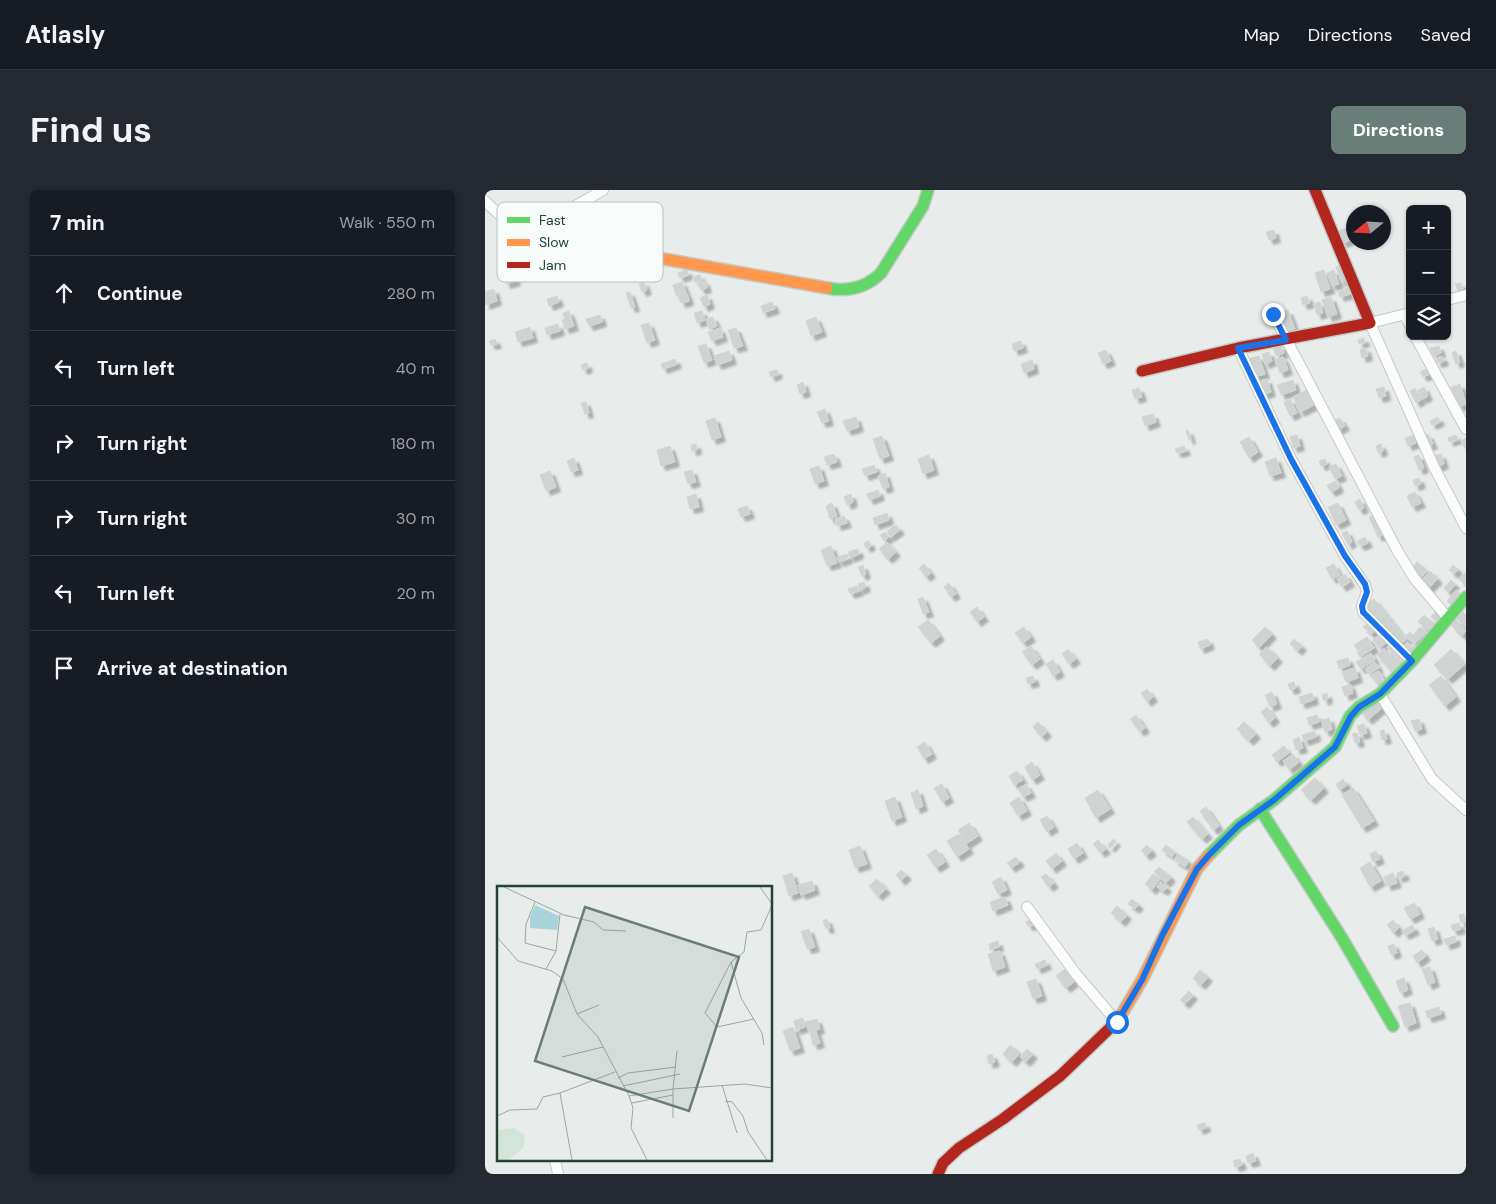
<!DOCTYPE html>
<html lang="en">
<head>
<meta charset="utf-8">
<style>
  body { margin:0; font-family:"DM Sans",sans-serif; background:#242831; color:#f1f3f6 }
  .controls { position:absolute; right:15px; top:15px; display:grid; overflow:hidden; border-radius:8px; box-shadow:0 1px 4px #0004 }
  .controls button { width:45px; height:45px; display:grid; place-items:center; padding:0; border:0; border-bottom:1px solid #363941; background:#171b24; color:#f1f3f6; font:25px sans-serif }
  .compass { position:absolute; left:861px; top:15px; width:45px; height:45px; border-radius:50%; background:#171b24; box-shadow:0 1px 4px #0004; rotate:252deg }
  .stop { position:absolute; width:15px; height:15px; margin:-11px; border:4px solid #1a73e8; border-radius:50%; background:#fff }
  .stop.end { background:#1a73e8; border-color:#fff; box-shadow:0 1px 5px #0008 }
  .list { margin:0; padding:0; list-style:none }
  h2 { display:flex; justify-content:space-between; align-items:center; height:65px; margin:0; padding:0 20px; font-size:21px }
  h2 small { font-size:16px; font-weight:400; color:#9ea1a6 }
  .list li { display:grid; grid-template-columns:32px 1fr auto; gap:15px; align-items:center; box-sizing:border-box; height:75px; padding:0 20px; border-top:1px solid #363941 }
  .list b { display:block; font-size:19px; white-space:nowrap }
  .list em { font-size:16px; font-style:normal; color:#9ea1a6 }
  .icon { flex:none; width:28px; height:28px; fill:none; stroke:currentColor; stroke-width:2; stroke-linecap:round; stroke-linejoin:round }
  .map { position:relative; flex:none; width:981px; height:984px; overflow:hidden; border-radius:8px }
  header { display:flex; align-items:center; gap:30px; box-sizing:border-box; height:70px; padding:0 25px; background:#171b24; border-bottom:1px solid #363941 }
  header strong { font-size:24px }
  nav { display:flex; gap:28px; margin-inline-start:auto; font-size:18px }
  .intro { display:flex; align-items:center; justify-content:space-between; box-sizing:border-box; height:120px; padding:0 30px }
  h1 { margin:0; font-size:35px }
  .button { padding:12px 22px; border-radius:8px; background:#697e78; color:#fff; font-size:18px; font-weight:700 }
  main { display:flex; gap:30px; padding:0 30px }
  aside { flex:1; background:#171b24; border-radius:8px; box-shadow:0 1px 4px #0004 }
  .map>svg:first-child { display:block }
  .building { fill:#cfd4d2; stroke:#d1d6d4; filter:url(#shadow) }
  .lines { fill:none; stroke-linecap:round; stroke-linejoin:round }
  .street-casing { stroke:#c5cac8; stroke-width:12 }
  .fast-casing { stroke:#c3cbc8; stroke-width:14 }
  .slow-casing { stroke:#c3cbc8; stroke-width:14 }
  .jam-casing { stroke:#c3cbc8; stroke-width:14 }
  .street { stroke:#fcfcfc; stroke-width:10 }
  .fast { stroke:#63d668; stroke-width:11 }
  .slow { stroke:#ff974d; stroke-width:11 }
  .jam { stroke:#b3261e; stroke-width:11 }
  .route { stroke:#1a73e8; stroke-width:6 }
  .inset-road { fill:none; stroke:#9aa9a4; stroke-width:1 }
  .view { fill:#697e78; fill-opacity:0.15; stroke:#697e78; stroke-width:2.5 }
  .inset-edge { fill:none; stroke:#24423a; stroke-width:2.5 }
  .key { fill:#f7fbf9; stroke:#b8c4c0; stroke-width:1 }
  .key-label { font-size:14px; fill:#24423a }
</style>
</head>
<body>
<header>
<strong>Atlasly</strong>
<nav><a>Map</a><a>Directions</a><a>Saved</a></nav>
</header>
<div class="intro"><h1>Find us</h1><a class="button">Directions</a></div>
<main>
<aside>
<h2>7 min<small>Walk · 550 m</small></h2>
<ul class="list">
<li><svg class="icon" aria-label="ahead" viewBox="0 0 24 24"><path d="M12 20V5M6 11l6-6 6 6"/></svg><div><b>Continue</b></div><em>280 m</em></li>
<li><svg class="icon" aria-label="left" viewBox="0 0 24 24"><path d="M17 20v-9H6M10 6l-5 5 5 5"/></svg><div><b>Turn left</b></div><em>40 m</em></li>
<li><svg class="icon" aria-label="right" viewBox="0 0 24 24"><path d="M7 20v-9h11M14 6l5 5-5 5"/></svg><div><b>Turn right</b></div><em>180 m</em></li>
<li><svg class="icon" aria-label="right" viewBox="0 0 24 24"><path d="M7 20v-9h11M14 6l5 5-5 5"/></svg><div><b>Turn right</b></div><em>30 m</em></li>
<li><svg class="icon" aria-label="left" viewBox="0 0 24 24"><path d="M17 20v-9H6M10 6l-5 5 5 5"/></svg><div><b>Turn left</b></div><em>20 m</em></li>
<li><svg class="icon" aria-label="arrive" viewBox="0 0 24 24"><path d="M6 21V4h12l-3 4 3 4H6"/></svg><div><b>Arrive at destination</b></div></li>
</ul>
</aside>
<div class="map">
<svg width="981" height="984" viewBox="0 0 981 984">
  <defs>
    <filter id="shadow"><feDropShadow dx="4.5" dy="4.5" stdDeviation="1" flood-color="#0004"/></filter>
  </defs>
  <rect width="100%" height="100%" fill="#e8edeb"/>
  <!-- building -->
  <g class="building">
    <polygon points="860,38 864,51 857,53 853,41"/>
    <polygon points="789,40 791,48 784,50 781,42"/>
    <polygon points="859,75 864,90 856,92 851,77"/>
    <polygon points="202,80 203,85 195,88 193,83"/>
    <polygon points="839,80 845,99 836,102 830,83"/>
    <polygon points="849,80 854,94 847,96 842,83"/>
    <polygon points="29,84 31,91 21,94 19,87"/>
    <polygon points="215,85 217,90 210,92 208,87"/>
    <polygon points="220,91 222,98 216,100 213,93"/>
    <polygon points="159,92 162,100 157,102 154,94"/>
    <polygon points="197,92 201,102 191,106 188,95"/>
    <polygon points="976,93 978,99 973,101 970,94"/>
    <polygon points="863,98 865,104 855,107 853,101"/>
    <polygon points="9,99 12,111 0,115 0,102"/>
    <polygon points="145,102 150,117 146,118 141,103"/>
    <polygon points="202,103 204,111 196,113 194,106"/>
    <polygon points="222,105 225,114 219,117 215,108"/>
    <polygon points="72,106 74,112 64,116 62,109"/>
    <polygon points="822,106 825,113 818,115 816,108"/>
    <polygon points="846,107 852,124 843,127 837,110"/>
    <polygon points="287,112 290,119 278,123 276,116"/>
    <polygon points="835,112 838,123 832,125 829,114"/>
    <polygon points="803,120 810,139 799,142 793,124"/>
    <polygon points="84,121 89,136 80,139 77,130 80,129 78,123"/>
    <polygon points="217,121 220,130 212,133 209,123"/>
    <polygon points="115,125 117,132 104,136 101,129"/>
    <polygon points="228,127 232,136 224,139 221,129"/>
    <polygon points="331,127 337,142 326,146 321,131"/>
    <polygon points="164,133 170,150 162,153 156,135"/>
    <polygon points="73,134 75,141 62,145 60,138"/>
    <polygon points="45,137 48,148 33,152 30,142"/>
    <polygon points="235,138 238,147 227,151 223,142"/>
    <polygon points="251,138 258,156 249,158 243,140"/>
    <polygon points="879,148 880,152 874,154 873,150"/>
    <polygon points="10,149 12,154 6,155 4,151"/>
    <polygon points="536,151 538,158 529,161 527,154"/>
    <polygon points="221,154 227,170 219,173 213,156"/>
    <polygon points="796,155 799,163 791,166 788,157"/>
    <polygon points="954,156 956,163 948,166 945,158"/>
    <polygon points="881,158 883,166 877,168 875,160"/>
    <polygon points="621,160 626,171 618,174 613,163"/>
    <polygon points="244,161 247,170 232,175 229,166"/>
    <polygon points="971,161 975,172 971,174 967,163"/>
    <polygon points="784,162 787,171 780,174 777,164"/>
    <polygon points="774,166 780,184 769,187 763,169"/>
    <polygon points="957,166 959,171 952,173 951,168"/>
    <polygon points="798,167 803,180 795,183 790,169"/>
    <polygon points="190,169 192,174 178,179 176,174"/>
    <polygon points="547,170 549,179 539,183 536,174"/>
    <polygon points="102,173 103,178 98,180 96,175"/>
    <polygon points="944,178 947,183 938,187 935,182"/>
    <polygon points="292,180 293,184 286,187 284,182"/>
    <polygon points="782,189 786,202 777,205 772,192"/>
    <polygon points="808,190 811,200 796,205 792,195"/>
    <polygon points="318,192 321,202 315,204 312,195"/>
    <polygon points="975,194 981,214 974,217 966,197"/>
    <polygon points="899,197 901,206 894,208 891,199"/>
    <polygon points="939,197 943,206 937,209 933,200"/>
    <polygon points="654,198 657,207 650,209 647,200"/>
    <polygon points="930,198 936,210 931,213 925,201"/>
    <polygon points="822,200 829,215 815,222 808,207"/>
    <polygon points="805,209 812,223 805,226 799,212"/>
    <polygon points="101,212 104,223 100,224 96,213"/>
    <polygon points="340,219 344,231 337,233 332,222"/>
    <polygon points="668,224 671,232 660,236 657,227"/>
    <polygon points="371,227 374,237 362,241 358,231"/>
    <polygon points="953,227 955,231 947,235 945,231"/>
    <polygon points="230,228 236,247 227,250 221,231"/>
    <polygon points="855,228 860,236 853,240 849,231"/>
    <polygon points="703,240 706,249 704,250 701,241"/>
    <polygon points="943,244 948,254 944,256 939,246"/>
    <polygon points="812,245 815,256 808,258 805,247"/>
    <polygon points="929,245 931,253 923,256 920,248"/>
    <polygon points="971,245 973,249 964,252 963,248"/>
    <polygon points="397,246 404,266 395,269 388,249"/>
    <polygon points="764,247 773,262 764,268 755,252"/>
    <polygon points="981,248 981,256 979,257 976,251"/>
    <polygon points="211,254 212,260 207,261 206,255"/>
    <polygon points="896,254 898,261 893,263 891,256"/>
    <polygon points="185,256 190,272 176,276 172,260"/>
    <polygon points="699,256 701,261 692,263 690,259"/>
    <polygon points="349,264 352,272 342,275 339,267"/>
    <polygon points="956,264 959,274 952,277 949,266"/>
    <polygon points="444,265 449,280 438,284 433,269"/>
    <polygon points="934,265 939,278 934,280 929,267"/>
    <polygon points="89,268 93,280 86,282 82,271"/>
    <polygon points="791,268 796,283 785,286 780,272"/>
    <polygon points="840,269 842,274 836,276 834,271"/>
    <polygon points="851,274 857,286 850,289 844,277"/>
    <polygon points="389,275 392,282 380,286 377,279"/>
    <polygon points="334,276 339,291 330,294 325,279"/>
    <polygon points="207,280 211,292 203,294 199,282"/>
    <polygon points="65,281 71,297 61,301 55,285"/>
    <polygon points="400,283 404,297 398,299 393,286"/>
    <polygon points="934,288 936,294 930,296 928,290"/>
    <polygon points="851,291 854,298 846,302 842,295"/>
    <polygon points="393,300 395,306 384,310 382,304"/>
    <polygon points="930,302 936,313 927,317 922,306"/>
    <polygon points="211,304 214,317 205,319 202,307"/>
    <polygon points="366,304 368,312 362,315 359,307"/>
    <polygon points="875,309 879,318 874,320 870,312"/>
    <polygon points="347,313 352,326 345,329 341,316"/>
    <polygon points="853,313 861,330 851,335 843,317"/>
    <polygon points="262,316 265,324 256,327 253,319"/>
    <polygon points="402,323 404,330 390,335 388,328"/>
    <polygon points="891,324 900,344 893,347 884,327"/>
    <polygon points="359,326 362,333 352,336 350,329"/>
    <polygon points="411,335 415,340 405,347 402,341"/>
    <polygon points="862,341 867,352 863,355 857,343"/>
    <polygon points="400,342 404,347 399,351 395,345"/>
    <polygon points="880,347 883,353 875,356 872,351"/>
    <polygon points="384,351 386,356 381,358 379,353"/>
    <polygon points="402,352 411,362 403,369 394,359"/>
    <polygon points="346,356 352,373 342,376 336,360"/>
    <polygon points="373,359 374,364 365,368 363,362"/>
    <polygon points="362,364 363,369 354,372 352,367"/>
    <polygon points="932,372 942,381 936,388 926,379"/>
    <polygon points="439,374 446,383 441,387 434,378"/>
    <polygon points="849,374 855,385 847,389 841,378"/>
    <polygon points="378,375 381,384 377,386 373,377"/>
    <polygon points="968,375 973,379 969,384 964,380"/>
    <polygon points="945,381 953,389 942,400 934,393"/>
    <polygon points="981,382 981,396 974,389"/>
    <polygon points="860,384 865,392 857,397 852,389"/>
    <polygon points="966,390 970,394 963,402 959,398"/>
    <polygon points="379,392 381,397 375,400 373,394"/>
    <polygon points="464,393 471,404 466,407 459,397"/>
    <polygon points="372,396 374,401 365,404 363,399"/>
    <polygon points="971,400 977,405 967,416 962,411"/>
    <polygon points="438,407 444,422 438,424 433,409"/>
    <polygon points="889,409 913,439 904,446 880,416"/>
    <polygon points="492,417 499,427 492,432 485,422"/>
    <polygon points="951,421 960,428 955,434 946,427"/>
    <polygon points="978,422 981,425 981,438 972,429"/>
    <polygon points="939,425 953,437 947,443 933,432"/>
    <polygon points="443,430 455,446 446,453 433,437"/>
    <polygon points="886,430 893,438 886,444 878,437"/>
    <polygon points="971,430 981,440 977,446 966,435"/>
    <polygon points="539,437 546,447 538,453 530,443"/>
    <polygon points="780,437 787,444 774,458 767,450"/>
    <polygon points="935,437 941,442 930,454 921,446 925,442 928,445"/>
    <polygon points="914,440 922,449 914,456 906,447"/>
    <polygon points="896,442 904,450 895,458 888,450"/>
    <polygon points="882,447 886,452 873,460 869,455"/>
    <polygon points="723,449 725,455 715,459 713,452"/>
    <polygon points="809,449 817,456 813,461 805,454"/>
    <polygon points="922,452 929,457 925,463 918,457"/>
    <polygon points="886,453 889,458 875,467 872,462"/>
    <polygon points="906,453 921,470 917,474 902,457"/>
    <polygon points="546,456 555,469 547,475 537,462"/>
    <polygon points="782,457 793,468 785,476 774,464"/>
    <polygon points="899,458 914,475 907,482 892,465"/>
    <polygon points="583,459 591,469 584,474 577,464"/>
    <polygon points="966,459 980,474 963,489 949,475"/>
    <polygon points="886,463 890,470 876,479 871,472"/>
    <polygon points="863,468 865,475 854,479 852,471"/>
    <polygon points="568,470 575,482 568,486 561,474"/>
    <polygon points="890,472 894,478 884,484 880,479"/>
    <polygon points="870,478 873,488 861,492 857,482"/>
    <polygon points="894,481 899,490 892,494 886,485"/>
    <polygon points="548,486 550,492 543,494 541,488"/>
    <polygon points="956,486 971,507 960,516 944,495"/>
    <polygon points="809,492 811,498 805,500 803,494"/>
    <polygon points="865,494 868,503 860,506 857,497"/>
    <polygon points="662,499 668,507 662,512 656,503"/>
    <polygon points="787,502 792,514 785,517 780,505"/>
    <polygon points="827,503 829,510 816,514 814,507"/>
    <polygon points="842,503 843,509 839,511 837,505"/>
    <polygon points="891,508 898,517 883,530 876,522"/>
    <polygon points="782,517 790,528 784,533 776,522"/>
    <polygon points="651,525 660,538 655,542 645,529"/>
    <polygon points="832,525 834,532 824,535 822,528"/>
    <polygon points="844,528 847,539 840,542 836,530"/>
    <polygon points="934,529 937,539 930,541 926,531"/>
    <polygon points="553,532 562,542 557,547 548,537"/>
    <polygon points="759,532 771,544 764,551 752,539"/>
    <polygon points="879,534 882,543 875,545 872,536"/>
    <polygon points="899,540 902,549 897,550 895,541"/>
    <polygon points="830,541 831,547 819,551 817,545"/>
    <polygon points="872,543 875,552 870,553 867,544"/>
    <polygon points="814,547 818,558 811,560 808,550"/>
    <polygon points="440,552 447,564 439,569 432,557"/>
    <polygon points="799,556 804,563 792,572 787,565"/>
    <polygon points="808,564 814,572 804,580 798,571"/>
    <polygon points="547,572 555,585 547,590 540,577"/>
    <polygon points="532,581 538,590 529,595 524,586"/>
    <polygon points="830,588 839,598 826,610 816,600"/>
    <polygon points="858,589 862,595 854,600 851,594"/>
    <polygon points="457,594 464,608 457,612 449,598"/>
    <polygon points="541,594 546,603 538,607 533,599"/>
    <polygon points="868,598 889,631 877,638 857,605"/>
    <polygon points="433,600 438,616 431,619 426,603"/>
    <polygon points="613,600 625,619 611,628 600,608"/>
    <polygon points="410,607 417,627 407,631 400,611"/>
    <polygon points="534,607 542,621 533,626 525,613"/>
    <polygon points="721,617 734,636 728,640 715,621"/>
    <polygon points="562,626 569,637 562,642 555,630"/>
    <polygon points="708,627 723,644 717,649 702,632"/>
    <polygon points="484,633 493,646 481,654 473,640"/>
    <polygon points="474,644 484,659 472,667 462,651"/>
    <polygon points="629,649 631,652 625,658 623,655"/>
    <polygon points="613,650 621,659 616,663 608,654"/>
    <polygon points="592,653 598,663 589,669 583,659"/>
    <polygon points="662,655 667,661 661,666 656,660"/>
    <polygon points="681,655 690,662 687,667 677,660"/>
    <polygon points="375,656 382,674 370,678 364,660"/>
    <polygon points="451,659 460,672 451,678 442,665"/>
    <polygon points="891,661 895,669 888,672 885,664"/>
    <polygon points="571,663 577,671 567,679 561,671"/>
    <polygon points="693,664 704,671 700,677 689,670"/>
    <polygon points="531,667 535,672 526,678 522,673"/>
    <polygon points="885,672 896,691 885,697 875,678"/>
    <polygon points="674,677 686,687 681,693 669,682"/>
    <polygon points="416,680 422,685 416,691 411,685"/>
    <polygon points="918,681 920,686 913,688 912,683"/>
    <polygon points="307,683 313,703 304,706 298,686"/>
    <polygon points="908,683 912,693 902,696 899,687"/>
    <polygon points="561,684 569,693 564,697 556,687"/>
    <polygon points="668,684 675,689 667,700 660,694"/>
    <polygon points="516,687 522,700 513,704 507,692"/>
    <polygon points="392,689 401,699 393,706 384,696"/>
    <polygon points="327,691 330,700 316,705 313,695"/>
    <polygon points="675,692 682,697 679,701 672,697"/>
    <polygon points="520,707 523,715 508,721 505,712"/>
    <polygon points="647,709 654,715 650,719 643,714"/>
    <polygon points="929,713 935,724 925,729 919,718"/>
    <polygon points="632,716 642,725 636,732 626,723"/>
    <polygon points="979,724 981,732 976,733 974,725"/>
    <polygon points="342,729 345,738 341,739 338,731"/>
    <polygon points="546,730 548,735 543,736 541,732"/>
    <polygon points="908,730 914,738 909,743 902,735"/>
    <polygon points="974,733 976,739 968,741 966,735"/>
    <polygon points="927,735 930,740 920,745 917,741"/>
    <polygon points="949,737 953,749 947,751 943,739"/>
    <polygon points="324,739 330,757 322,759 316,741"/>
    <polygon points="970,746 971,752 961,755 959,749"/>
    <polygon points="513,751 514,757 505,760 504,754"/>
    <polygon points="909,754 912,763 906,765 903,756"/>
    <polygon points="937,760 941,766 932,773 928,766"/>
    <polygon points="515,761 520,777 508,781 503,764"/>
    <polygon points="560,770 562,775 552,779 550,774"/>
    <polygon points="945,777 950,792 943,795 937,779"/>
    <polygon points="580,779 589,792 581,798 571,786"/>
    <polygon points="715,780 723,787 716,795 708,788"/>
    <polygon points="919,788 923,800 915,803 911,791"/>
    <polygon points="551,789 557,806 548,809 542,792"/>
    <polygon points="704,801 708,805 700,814 695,810"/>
    <polygon points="925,813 931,833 920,837 913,816"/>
    <polygon points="954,817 956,824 943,828 940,821"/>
    <polygon points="318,828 320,837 311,840 309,831"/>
    <polygon points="332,829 335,839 324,842 320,832"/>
    <polygon points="308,837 315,858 305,861 298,841"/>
    <polygon points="331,841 335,853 328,855 325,843"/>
    <polygon points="525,855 535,863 527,872 518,864"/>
    <polygon points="542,859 548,864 541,872 535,867"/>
    <polygon points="507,864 510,872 504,874 502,866"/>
    <polygon points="720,933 721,937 714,940 712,935"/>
    <polygon points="768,963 771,971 763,973 761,966"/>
    <polygon points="755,969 757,975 750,977 748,971"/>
  </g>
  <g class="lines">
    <!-- street casing -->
    <g class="street-casing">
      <g id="street">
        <path d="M0,11C11,22 25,36 42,37C55,37 105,8 118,0"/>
        <polyline points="962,110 981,105"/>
        <polyline points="925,123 885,133 949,277 981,338"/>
        <polyline points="788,124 912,360 929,388 963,428"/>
        <polyline points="920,125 925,135"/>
        <polyline points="930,146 981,239"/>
        <polyline points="753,158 806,269 860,366 880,395 882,402 877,416 878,422 927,471"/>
        <polyline points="895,504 947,589 981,620"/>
        <polyline points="542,717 591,784 632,832"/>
        <polyline points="70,970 73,984"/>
      </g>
    </g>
    <!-- fast casing -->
    <g class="fast-casing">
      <g id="fast">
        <path d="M342,98C363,102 381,98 396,83L438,16L443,0"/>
        <polyline points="775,619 857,748 908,836"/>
        <polyline points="723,666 754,635 789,610 850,557 865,526 874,517 895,504 927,471 981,407"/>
      </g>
    </g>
    <!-- slow casing -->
    <g class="slow-casing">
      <g id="slow">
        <polyline points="43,37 151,64 342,98"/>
        <polyline points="625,838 632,832 657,790 712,679 723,666"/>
      </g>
    </g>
    <!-- jam casing -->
    <g class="jam-casing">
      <g id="jam">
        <polyline points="657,181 753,158 885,133 830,0"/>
        <polyline points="453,984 458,973 474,958 518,929 575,886 625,838"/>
      </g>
    </g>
    <!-- street -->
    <use href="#street" class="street"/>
    <!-- fast -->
    <use href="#fast" class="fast"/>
    <!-- slow -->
    <use href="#slow" class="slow"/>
    <!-- jam -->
    <use href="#jam" class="jam"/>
  </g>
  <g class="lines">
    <!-- route -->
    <polyline class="route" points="632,832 657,790 677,746 712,679 724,665 754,635 789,610 850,557 866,526 874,517 895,504 927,471 878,422 877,416 882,402 880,394 860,366 806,269 753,158 801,150 788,124"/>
  </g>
  <!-- overview -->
  <g transform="translate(12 696)">
    <rect width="275" height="275" fill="#e8edeb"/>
    <path d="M17,242L28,249L27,261L12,274H0V244Z" fill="#d1e6d8"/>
    <path d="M38,19L62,30L60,44L33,42V31Z" fill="#a9d4db"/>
    <path class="inset-road" d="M7,1L67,29L97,36L106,44L129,45M263,1L275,18M38,16L29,38L28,57L59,65M0,51L21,75L55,85L66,93L80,128L101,151L132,210L136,222L134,242L150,274M234,76L208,127L220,141L257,133M49,83L59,65L63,28M80,128L102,119M267,159L265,147L244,112L234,76L247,66L250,46L264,44L275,19M180,165L176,203L248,198L275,202M65,171L106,161M121,192L131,187L179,181M225,199L240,247M126,200L183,188M63,207L75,274M132,210L176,203V232M228,215L235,216L246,230L251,246L270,274M135,217L176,209M0,230L13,224L40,223L46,211L63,207L118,186"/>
    <path class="view" d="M88,21L242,71L192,225L38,175Z"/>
    <rect width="275" height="275" class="inset-edge"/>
  </g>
  <!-- legend -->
  <rect x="12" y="12" width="166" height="80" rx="8" class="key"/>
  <rect x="22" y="27" width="23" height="6" fill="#63d668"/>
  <rect x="22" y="49" width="23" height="7" fill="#ff974d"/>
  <rect x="22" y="72" width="23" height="6" fill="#b3261e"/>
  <g class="key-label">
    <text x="54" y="35">Fast</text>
    <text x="54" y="57">Slow</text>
    <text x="54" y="80">Jam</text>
  </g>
</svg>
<div class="controls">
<button>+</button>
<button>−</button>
<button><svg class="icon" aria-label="layers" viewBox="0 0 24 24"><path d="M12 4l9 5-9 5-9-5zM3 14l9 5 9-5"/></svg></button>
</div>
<svg class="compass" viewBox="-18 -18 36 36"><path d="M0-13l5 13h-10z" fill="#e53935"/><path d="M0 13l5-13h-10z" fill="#9ea1a6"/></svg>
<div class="stop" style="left:632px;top:832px"></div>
<div class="stop end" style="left:788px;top:124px"></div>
</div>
</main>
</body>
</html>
